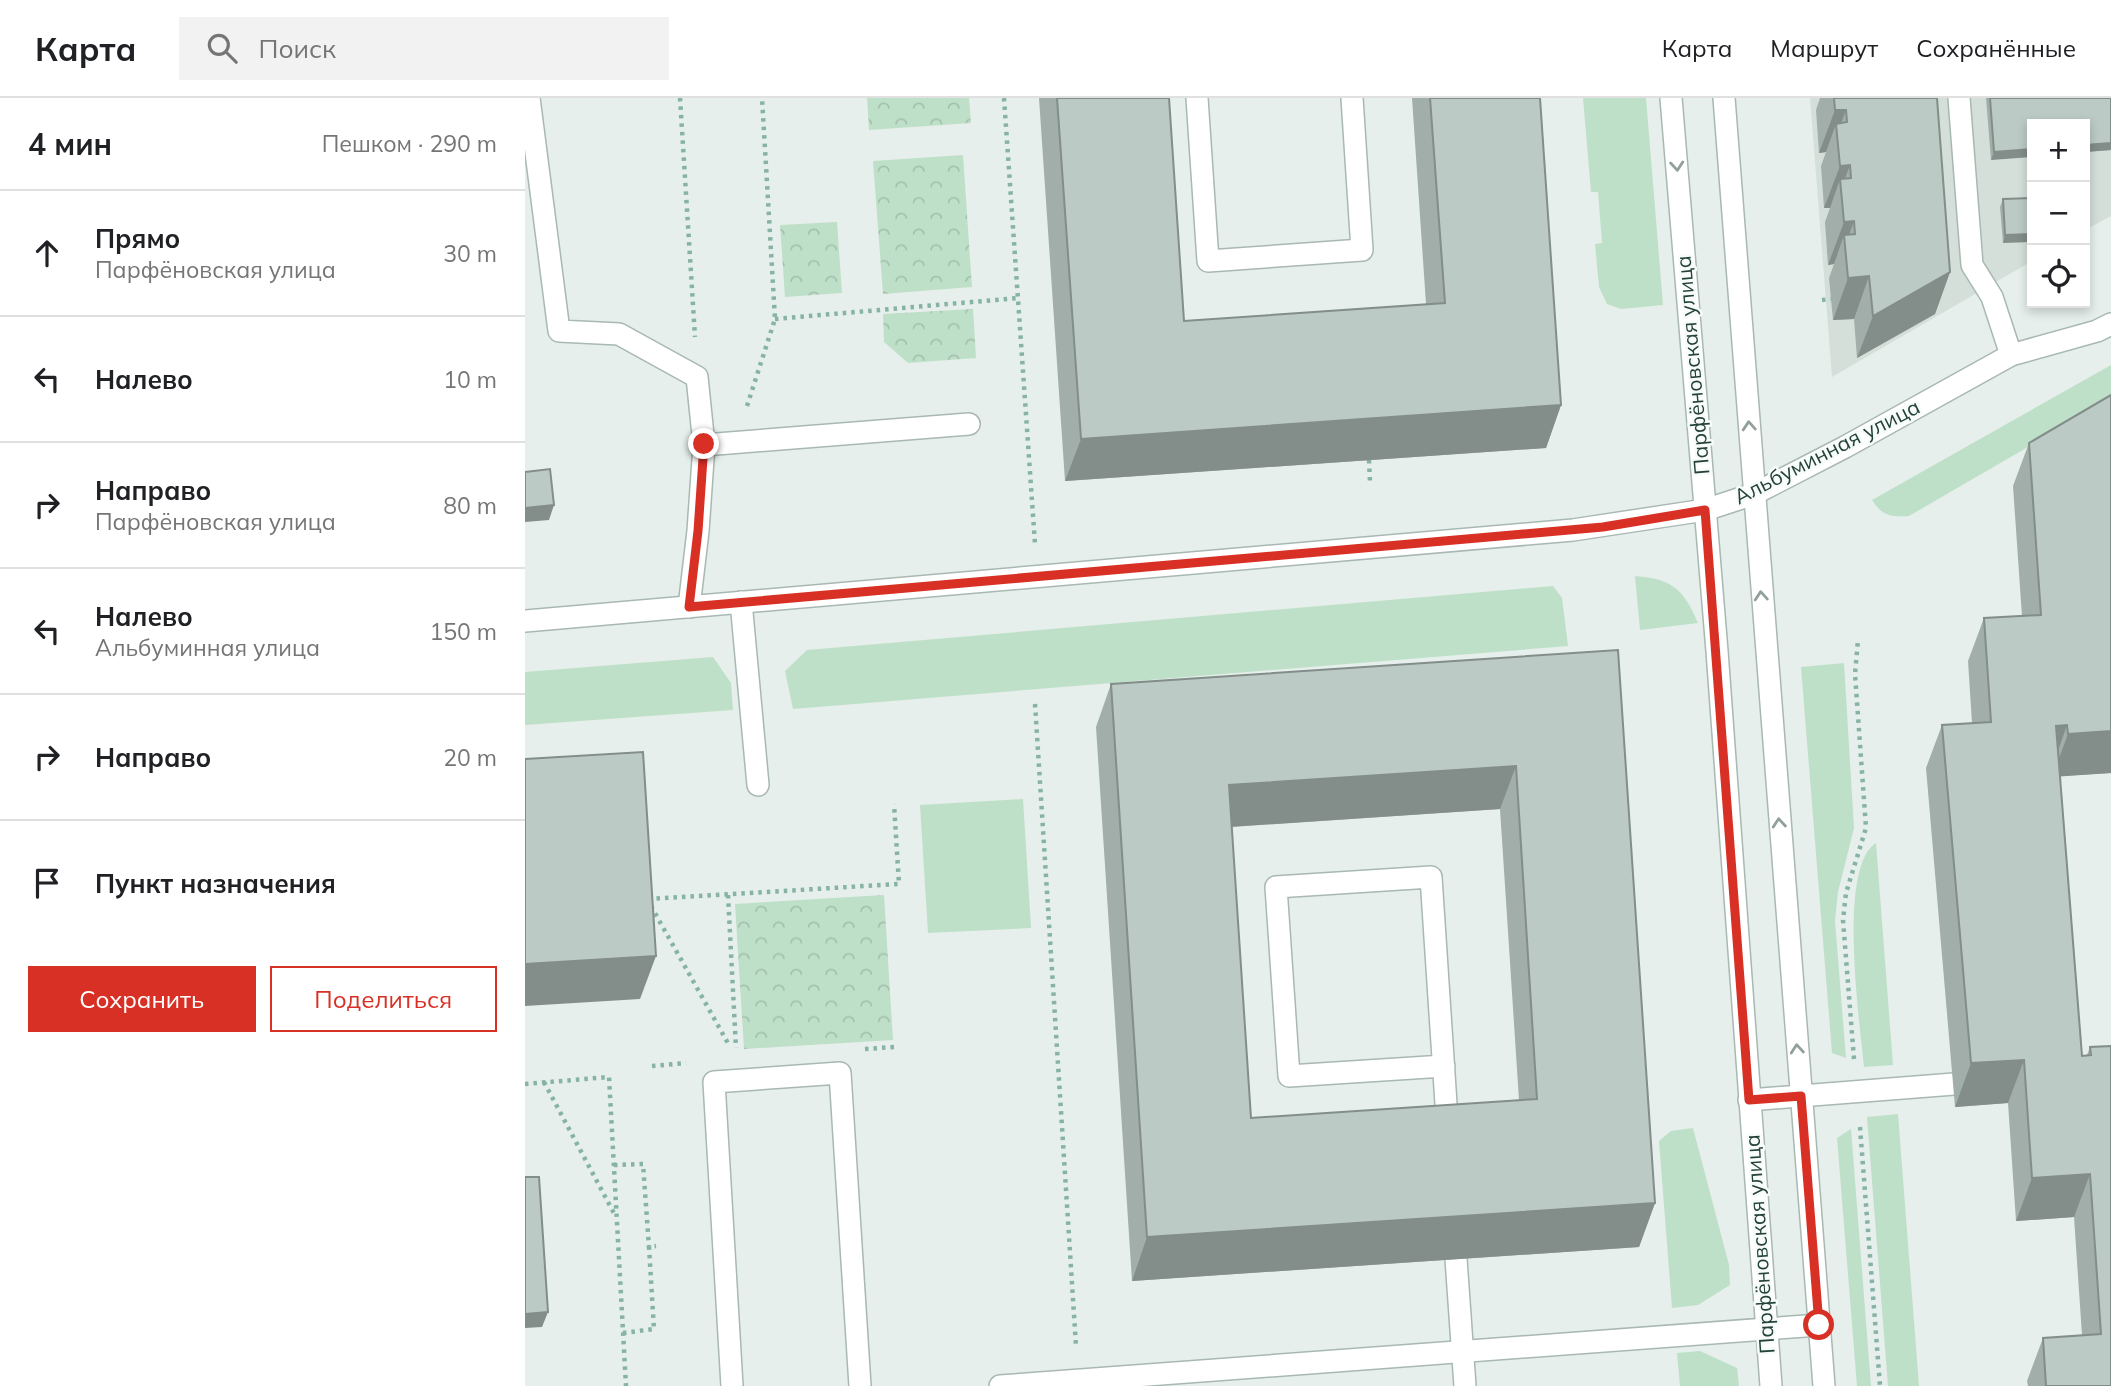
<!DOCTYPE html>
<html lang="ru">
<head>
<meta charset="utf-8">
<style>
  body { margin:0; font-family:Mulish,sans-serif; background:#f2f2f2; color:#202124 }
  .controls { position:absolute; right:21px; top:21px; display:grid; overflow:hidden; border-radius:0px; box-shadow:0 4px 10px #0003 }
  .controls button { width:63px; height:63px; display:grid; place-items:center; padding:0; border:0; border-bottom:2px solid #e0e0e0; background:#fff; color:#202124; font:35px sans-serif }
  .stop { position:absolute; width:21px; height:21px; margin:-16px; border:5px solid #d93025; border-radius:50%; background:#fff }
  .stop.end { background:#d93025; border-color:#fff; box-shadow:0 2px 7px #0008 }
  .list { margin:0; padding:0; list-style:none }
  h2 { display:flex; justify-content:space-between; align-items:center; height:91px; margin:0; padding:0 28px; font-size:30px }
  h2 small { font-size:23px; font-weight:400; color:#757577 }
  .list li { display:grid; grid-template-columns:46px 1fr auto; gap:21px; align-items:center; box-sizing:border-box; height:126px; padding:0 28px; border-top:2px solid #e0e0e0 }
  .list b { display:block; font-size:26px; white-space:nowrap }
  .list p { margin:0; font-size:23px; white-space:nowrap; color:#757577 }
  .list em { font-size:23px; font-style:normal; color:#757577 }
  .actions { display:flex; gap:14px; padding:21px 28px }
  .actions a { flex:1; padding:16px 0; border:2px solid #d93025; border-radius:0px; text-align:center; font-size:24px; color:#d93025 }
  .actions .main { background:#d93025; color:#fff }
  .icon { flex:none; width:38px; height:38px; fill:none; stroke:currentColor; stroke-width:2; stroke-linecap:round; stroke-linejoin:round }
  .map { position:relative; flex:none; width:1586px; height:1288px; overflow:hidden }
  header { display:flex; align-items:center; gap:42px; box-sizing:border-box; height:98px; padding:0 35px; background:#fff; border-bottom:2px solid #e0e0e0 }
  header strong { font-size:33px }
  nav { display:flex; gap:38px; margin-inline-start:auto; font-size:24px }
  .search { width:490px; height:63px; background:#f2f2f2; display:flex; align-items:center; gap:18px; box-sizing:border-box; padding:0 24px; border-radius:0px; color:#757577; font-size:26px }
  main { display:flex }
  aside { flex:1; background:#fff }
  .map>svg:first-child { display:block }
  .built { fill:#d4dfda }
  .green { fill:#bfe0c8 }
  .park { fill:url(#park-crowns) }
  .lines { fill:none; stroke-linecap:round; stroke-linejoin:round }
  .service-casing { stroke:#a8b8b2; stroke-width:24 }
  .minor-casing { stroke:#a8b8b2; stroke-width:24 }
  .tertiary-casing { stroke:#a8b8b2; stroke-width:24 }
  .path { stroke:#86b3a5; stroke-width:4.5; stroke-dasharray:3.5 5; stroke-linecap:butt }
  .service { stroke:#fff; stroke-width:21 }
  .minor { stroke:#fff; stroke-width:21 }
  .tertiary { stroke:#fff; stroke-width:21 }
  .wall { fill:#a1aea9; fill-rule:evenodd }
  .shaded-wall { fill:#838d89 }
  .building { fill:#bbcac4; stroke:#838d89; stroke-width:2; fill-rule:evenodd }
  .oneway { stroke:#92a09c }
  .route { stroke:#d93025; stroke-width:9 }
  .labels { text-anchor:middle; stroke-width:5; stroke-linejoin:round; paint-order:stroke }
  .street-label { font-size:21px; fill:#24423a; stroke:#f7fbf9 }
</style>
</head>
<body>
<header>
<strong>Карта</strong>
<div class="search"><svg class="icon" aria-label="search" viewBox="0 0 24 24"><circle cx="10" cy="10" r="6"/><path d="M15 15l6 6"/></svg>Поиск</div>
<nav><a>Карта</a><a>Маршрут</a><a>Сохранённые</a></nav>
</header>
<main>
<aside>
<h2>4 мин<small>Пешком · 290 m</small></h2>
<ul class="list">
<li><svg class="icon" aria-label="ahead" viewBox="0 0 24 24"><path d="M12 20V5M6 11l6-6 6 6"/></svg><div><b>Прямо</b><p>Парфёновская улица</p></div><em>30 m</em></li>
<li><svg class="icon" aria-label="left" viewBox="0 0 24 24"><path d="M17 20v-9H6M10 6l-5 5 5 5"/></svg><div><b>Налево</b></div><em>10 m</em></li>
<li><svg class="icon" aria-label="right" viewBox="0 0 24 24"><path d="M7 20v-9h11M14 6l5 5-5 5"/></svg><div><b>Направо</b><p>Парфёновская улица</p></div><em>80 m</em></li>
<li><svg class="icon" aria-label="left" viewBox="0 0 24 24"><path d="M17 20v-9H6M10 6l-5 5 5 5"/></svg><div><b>Налево</b><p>Альбуминная улица</p></div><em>150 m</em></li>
<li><svg class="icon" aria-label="right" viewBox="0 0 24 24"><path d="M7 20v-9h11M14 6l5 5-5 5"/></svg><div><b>Направо</b></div><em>20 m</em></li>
<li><svg class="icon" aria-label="arrive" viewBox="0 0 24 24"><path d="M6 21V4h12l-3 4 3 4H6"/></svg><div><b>Пункт назначения</b></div></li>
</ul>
<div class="actions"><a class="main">Сохранить</a><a>Поделиться</a></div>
</aside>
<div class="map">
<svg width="1586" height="1288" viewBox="0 0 1586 1288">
  <defs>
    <pattern id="park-crowns" width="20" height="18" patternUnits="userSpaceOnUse" patternTransform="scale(1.75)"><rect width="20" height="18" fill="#bfe0c8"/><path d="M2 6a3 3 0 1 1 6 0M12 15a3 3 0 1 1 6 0" fill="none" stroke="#a4c1ad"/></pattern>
  </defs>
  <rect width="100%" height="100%" fill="#e6efeb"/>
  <!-- built -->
  <polygon class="built" points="1285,0 1586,0 1586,118 1560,132 1560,26 1507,26 1507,163 1307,279"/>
  <!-- green -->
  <g class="green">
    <polygon points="1058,0 1121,0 1138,207 1096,211 1082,206 1074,189 1070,146 1077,145 1073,94 1066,94"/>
    <path d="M1586,267V301L1384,418C1366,419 1357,418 1347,402Z"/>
    <path d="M1110,478C1148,481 1158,491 1173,525L1115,532Z"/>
    <polygon points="1028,488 1037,500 1043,548 268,611 260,573 282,552"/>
    <polygon points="188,559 206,585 208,612 0,627 0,574"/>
    <polygon points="1319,565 1329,730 1313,794 1310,823 1321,960 1307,955 1276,569"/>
    <polygon points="498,701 506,830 403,835 395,707"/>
    <path d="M1351,745L1368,967L1339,969C1335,926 1312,769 1351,745Z"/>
    <polygon points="1373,1016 1394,1288 1363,1288 1342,1019"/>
    <polygon points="1168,1030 1204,1167 1205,1187 1173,1207 1147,1210 1134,1043 1146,1033"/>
    <polygon points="1326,1031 1346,1288 1332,1288 1312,1040"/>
    <polygon points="1175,1253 1212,1270 1214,1288 1155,1288 1152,1255"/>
  </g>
  <!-- park -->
  <g class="park">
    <polygon points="342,0 444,0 446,25 344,32"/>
    <polygon points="438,57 447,189 358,196 348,63"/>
    <polygon points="312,124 317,195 260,199 255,127"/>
    <polygon points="448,211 451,260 383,265 359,244 358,216"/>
    <polygon points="359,797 368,942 219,951 210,806"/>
  </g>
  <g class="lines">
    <!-- service casing -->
    <g class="service-casing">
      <g id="service">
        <polyline points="4,0 34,233 94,236 172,279 179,347 173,433 164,509"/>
        <polyline points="672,0 683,163 837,152 827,0"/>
        <polyline points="1434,0 1447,167 1467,199 1486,257"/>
        <polyline points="179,347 444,326"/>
        <polyline points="216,504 233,687"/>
        <polyline points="919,968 764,978 751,789 906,779 923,1036"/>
        <polyline points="1224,1002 1429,986"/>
        <polyline points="931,1161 940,1288"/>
        <polyline points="207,1288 189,984 315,975 335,1288"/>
        <polyline points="475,1288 1294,1227"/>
      </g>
    </g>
    <!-- minor casing -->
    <g class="minor-casing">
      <polyline id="minor" points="0,523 1048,432 1180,412 1229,396 1320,349 1486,257 1572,233 1586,226"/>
    </g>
    <!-- tertiary casing -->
    <g class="tertiary-casing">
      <g id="tertiary">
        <polyline points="1146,0 1192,553 1246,1288"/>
        <polyline points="1199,0 1299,1288"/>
      </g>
    </g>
    <!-- path -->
    <g class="path">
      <polyline points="155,0 170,239"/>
      <polyline points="479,0 510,446"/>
      <polyline points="1297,202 1306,201"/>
      <polyline points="250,221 493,200"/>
      <polyline points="222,308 250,221 237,0"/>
      <polyline points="844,362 845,384"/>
      <polyline points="510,606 551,1248"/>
      <polyline points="203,797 211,950"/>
      <polyline points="123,801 374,786 369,706"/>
      <polyline points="126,808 204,947"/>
      <polyline points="340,951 369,949"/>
      <polyline points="1329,961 1318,822 1321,795 1341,730 1330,576 1333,542"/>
      <polyline points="127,968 161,965"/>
      <polyline points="19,984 91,1119"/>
      <polyline points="0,986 84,979 101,1288"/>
      <polyline points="1335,1029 1355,1288"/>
      <polyline points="89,1067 118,1066 124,1149"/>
      <polyline points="98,1235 129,1231 124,1149 131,1148"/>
    </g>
    <!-- service -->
    <use href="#service" class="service"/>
    <!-- minor -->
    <use href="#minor" class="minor"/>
    <!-- tertiary -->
    <use href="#tertiary" class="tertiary"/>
  </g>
  <!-- wall -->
  <g class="wall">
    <polygon points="514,0 644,0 659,223 901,206 887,0 1015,0 1036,307 1021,350 540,383"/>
    <polygon points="1295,0 1413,0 1412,4 1425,174 1410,216 1332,260 1329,221 1308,222 1304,180 1309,166 1303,167 1300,124 1305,110 1299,110 1296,68 1301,54 1294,55 1291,12"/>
    <polygon points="1461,0 1586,0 1586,52 1560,54 1560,26 1466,62"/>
    <polygon points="1507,100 1478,145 1475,109 1478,101"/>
    <polygon points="1586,297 1586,675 1535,678 1557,958 1562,957 1565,949 1586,1288 1503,1288 1502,1283 1518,1240 1557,1237 1549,1119 1491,1123 1483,1005 1430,1009 1401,670 1417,627 1447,625 1443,563 1459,520 1497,518 1488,388 1504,345"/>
    <path d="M1093,552L1130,1105L1114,1149L607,1183L571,629L586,586ZM975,711L994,1002L726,1020L706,729Z"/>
  </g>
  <!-- shaded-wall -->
  <g class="shaded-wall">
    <polygon points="1310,12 1321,12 1312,36 1311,26 1301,54 1294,55"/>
    <polygon points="1586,45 1586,52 1560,54 1560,47"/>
    <polygon points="1507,51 1507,59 1466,62 1469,54"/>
    <polygon points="1325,67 1316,91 1315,81 1305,110 1299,110 1315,68"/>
    <polygon points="1329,123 1320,148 1319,137 1309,166 1303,167 1319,124"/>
    <polygon points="1507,136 1507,144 1478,145 1480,137"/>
    <polygon points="1425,174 1410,216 1332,260 1348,218"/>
    <polygon points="1344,178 1329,221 1308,222 1323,180"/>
    <polygon points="1036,307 1021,350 540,383 556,341"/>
    <polygon points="29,407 24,422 0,424 0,410"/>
    <polygon points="1542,627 1527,670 1531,628"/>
    <polygon points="1586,633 1586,675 1527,679 1543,636"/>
    <polygon points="991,668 975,711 688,730 704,687"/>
    <polygon points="131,858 115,901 0,908 0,866"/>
    <polygon points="1499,962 1483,1005 1430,1009 1446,965"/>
    <polygon points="1565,1076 1549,1119 1491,1123 1507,1080"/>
    <polygon points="1130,1105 1114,1149 607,1183 622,1139"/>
    <polygon points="23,1214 17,1229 0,1230 0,1216"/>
  </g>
  <!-- building -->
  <g class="building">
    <polygon points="532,0 644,0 659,223 920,205 905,0 1015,0 1036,307 556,341"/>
    <polygon points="1309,0 1412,0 1425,174 1348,218 1344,178 1323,180 1319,137 1330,136 1329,123 1319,124 1315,81 1326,80 1325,67 1315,68 1311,26 1322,24 1321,12 1310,12"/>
    <polygon points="1465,0 1586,0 1586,45 1560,47 1560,26 1507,26 1507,51 1469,54"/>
    <polygon points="1507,100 1507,136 1480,137 1478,101"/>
    <polygon points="1586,297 1586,633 1543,636 1542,627 1531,628 1557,958 1566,957 1565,949 1586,948 1586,1288 1521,1288 1518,1240 1576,1236 1565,1076 1507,1080 1499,962 1446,965 1417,627 1466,624 1459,520 1516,517 1504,345"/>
    <polygon points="25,371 29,407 0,410 0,374"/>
    <path d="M1093,552L1130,1105L622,1139L586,586ZM991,668L1012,1001L726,1020L704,687Z"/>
    <polygon points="118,654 131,858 0,866 0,661"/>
    <polygon points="0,1079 14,1079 23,1214 0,1216"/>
  </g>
  <!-- one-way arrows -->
  <defs><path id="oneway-chevron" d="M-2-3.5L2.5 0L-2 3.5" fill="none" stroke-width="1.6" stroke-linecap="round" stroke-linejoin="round" transform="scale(1.75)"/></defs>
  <g class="oneway">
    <use href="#oneway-chevron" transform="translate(1152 68) rotate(85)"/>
    <use href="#oneway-chevron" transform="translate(1224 328) rotate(-94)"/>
    <use href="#oneway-chevron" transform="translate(1236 498) rotate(-94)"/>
    <use href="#oneway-chevron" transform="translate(1254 725) rotate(-95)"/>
    <use href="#oneway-chevron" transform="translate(1272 951) rotate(-95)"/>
  </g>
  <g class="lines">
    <!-- route -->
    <polyline class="route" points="179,346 173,433 164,509 1078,429 1180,412 1224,1002 1276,998 1294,1227"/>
  </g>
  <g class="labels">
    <!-- street labels -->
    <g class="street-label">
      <text transform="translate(1168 267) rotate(-95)" y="7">Парфёновская улица</text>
      <text transform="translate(1302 354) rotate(-27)" y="7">Альбуминная улица</text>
      <text transform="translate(1235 1146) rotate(-94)" y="7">Парфёновская улица</text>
    </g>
  </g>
</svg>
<div class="controls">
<button>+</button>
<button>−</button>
<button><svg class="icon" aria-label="locate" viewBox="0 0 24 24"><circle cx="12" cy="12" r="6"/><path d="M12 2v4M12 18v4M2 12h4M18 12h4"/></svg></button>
</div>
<div class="stop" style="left:1294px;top:1227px"></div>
<div class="stop end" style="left:179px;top:346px"></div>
</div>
</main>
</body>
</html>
